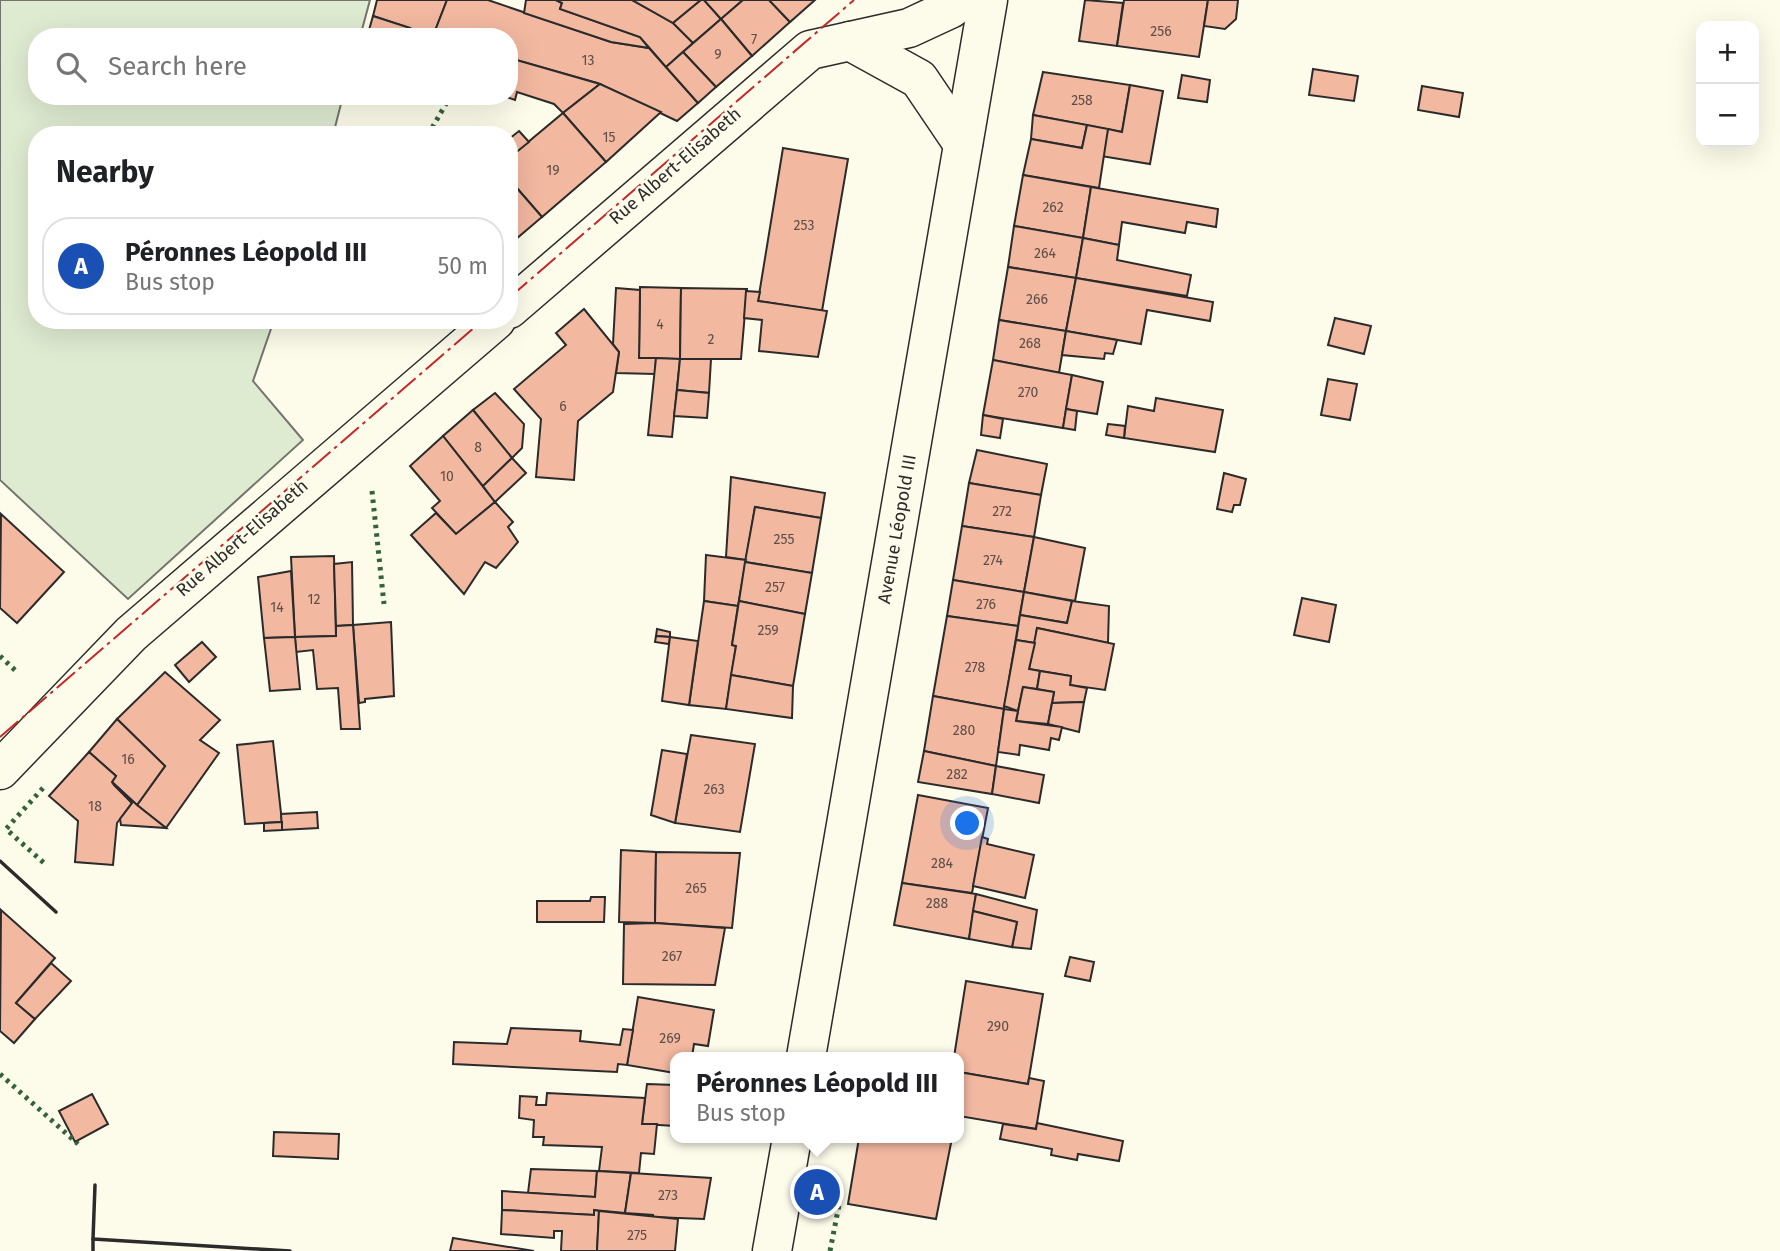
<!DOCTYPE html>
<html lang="en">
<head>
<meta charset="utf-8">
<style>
  body { margin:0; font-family:"Fira Sans",sans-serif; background:#f6f6f6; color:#202124 }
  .controls { position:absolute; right:21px; top:21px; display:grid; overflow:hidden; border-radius:14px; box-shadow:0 7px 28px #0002 }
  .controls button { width:63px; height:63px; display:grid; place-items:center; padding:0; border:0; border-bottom:2px solid #e0e0e0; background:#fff; color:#202124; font:35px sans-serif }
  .you { position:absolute; left:968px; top:824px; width:24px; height:24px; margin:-18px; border:5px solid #fff; border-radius:50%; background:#1a73e8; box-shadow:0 0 0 10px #1a73e833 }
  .badge { display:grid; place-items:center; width:46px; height:46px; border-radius:50%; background:#c62828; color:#fff; font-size:23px; font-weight:700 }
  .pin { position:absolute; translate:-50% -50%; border:4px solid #fff; box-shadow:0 2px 7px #0006 }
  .popup { position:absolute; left:670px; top:1052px; width:294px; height:91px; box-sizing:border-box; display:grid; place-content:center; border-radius:14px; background:#fff; filter:drop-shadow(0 2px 5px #0005); font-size:23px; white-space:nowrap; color:#757577 }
  .popup b { font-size:26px; color:#202124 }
  .popup::after { content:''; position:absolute; left:50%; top:100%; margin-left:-14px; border:14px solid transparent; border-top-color:#fff }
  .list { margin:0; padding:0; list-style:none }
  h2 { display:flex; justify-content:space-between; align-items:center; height:91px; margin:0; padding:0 28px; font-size:30px }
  h2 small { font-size:23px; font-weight:400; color:#757577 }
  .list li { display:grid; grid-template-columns:46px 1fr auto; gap:21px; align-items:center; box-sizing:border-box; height:98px; margin:0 14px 14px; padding:0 14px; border:2px solid #e0e0e0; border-radius:28px }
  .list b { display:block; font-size:26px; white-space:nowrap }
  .list p { margin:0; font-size:23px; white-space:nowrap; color:#757577 }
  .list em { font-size:23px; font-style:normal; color:#757577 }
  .icon { flex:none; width:38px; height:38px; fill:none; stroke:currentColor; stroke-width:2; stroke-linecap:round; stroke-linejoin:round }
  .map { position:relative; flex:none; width:1780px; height:1251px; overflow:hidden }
  .search { position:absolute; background:#fff; box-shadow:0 7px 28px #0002; left:28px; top:28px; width:490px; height:77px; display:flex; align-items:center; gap:18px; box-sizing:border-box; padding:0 24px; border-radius:28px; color:#757577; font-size:26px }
  .panel { position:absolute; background:#fff; box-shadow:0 7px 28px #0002; left:28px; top:126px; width:490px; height:203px; border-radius:28px }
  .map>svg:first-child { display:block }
  .green { fill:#deebd1; stroke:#74746e; stroke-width:2 }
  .building { fill:#f2b8a0; stroke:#2b2b2b; stroke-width:2 }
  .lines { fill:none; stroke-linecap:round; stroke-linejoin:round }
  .street-casing { stroke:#2b2b2b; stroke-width:41 }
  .primary-casing { stroke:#2b2b2b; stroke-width:41 }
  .street { stroke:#fdfbea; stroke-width:38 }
  .primary { stroke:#fdfbea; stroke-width:38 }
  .hedge { stroke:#34623c; stroke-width:5; stroke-dasharray:3.5 5; stroke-linecap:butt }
  .wall { stroke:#2b2b2b; stroke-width:3.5 }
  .power { stroke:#c62828; stroke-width:2; stroke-dasharray:24 5 3.5 5; stroke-linecap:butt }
  .labels { text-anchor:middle; stroke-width:5; stroke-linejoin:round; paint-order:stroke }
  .number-label { font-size:14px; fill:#5d4e48 }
  .street-label { font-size:18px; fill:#2b2b2b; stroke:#fdfbea }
</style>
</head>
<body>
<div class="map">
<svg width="1780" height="1251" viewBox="0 0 1780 1251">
  <rect width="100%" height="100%" fill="#fdfbea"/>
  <!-- green -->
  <polygon class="green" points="0,0 370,0 360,37 37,37 37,96 343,96 333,135 37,135 37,320 274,320 253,381 303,440 128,599 0,480"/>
  <!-- building -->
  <g class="building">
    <polygon points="377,0 447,0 433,36 373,16"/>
    <polygon points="447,0 488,0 611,42 649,48 698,103 677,121 597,83 509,58 509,37 433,36"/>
    <polygon points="526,0 556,0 562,3 560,9 640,37 649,48 611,42 524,13"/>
    <polygon points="556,0 632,0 673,23 693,43 666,67 640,37 560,9 562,3"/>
    <polygon points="632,0 701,0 673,23"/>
    <polygon points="701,0 704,0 721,19 693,43 673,23"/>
    <polygon points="704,0 743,0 721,19"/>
    <polygon points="743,0 769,0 790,22 752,56 721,19"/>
    <polygon points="769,0 815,0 790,22"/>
    <polygon points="1085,0 1123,3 1117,46 1079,41"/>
    <polygon points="1124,0 1208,0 1199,57 1117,46"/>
    <polygon points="1208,0 1238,0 1236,19 1225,29 1204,26"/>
    <polygon points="373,16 410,28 407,37 367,37"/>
    <polygon points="721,19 752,56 716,87 683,52"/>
    <polygon points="683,52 716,87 698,103 666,67"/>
    <polygon points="509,58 513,59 600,84 563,113 554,104 517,92 515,100 504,96 509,96"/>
    <polygon points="1313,69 1358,76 1354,101 1309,95"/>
    <polygon points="1043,72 1130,85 1122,132 1033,115"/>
    <polygon points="1182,75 1210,80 1207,102 1178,98"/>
    <polygon points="600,84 661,112 606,162 563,113"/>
    <polygon points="1130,85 1163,91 1150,164 1101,156 1108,129 1122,132"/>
    <polygon points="1422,86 1463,93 1459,117 1418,110"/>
    <polygon points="563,113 606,162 542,217 509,179 509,158"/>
    <polygon points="1033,115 1087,125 1082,148 1031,139"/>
    <polygon points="1087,125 1108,129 1099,188 1023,175 1031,139 1082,148"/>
    <polygon points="519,131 529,142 509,158 509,139"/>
    <polygon points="783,148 848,159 822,311 758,301"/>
    <polygon points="1023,175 1091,187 1083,238 1014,226"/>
    <polygon points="509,179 542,217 509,245"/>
    <polygon points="1091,187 1218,209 1216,227 1187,222 1185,233 1122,222 1119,245 1083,238"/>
    <polygon points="1014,226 1083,238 1076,278 1008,267"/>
    <polygon points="1083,238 1119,245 1117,260 1191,275 1187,296 1076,278"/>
    <polygon points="1008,267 1076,278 1066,331 999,320"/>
    <polygon points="1076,278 1213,302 1210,321 1147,310 1141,344 1066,331"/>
    <polygon points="640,287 681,288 680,359 639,358"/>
    <polygon points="616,288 640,290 639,358 656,358 655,374 616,373 619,352 613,344"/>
    <polygon points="681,288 747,289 741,359 680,359"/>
    <polygon points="746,291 760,292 758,301 827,311 818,357 759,351 762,320 744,318"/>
    <polygon points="584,309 619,352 613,392 578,421 574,480 536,477 541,419 514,389 566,345 556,333"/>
    <polygon points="1335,318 1371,326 1364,354 1328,345"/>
    <polygon points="999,320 1066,331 1059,373 993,360"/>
    <polygon points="1066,331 1117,340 1113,354 1105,353 1104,359 1062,355"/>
    <polygon points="656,358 680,359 672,437 648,435"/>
    <polygon points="680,359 711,359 709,393 677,390"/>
    <polygon points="993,360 1072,375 1063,428 983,415"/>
    <polygon points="1072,375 1103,382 1097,414 1066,409"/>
    <polygon points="1328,379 1357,384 1350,420 1321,415"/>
    <polygon points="677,390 709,393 707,418 674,416"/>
    <polygon points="495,393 524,424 522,448 512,458 473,410"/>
    <polygon points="1156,398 1223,410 1215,452 1124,438 1128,406 1154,411"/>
    <polygon points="1066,409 1077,411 1075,430 1063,428"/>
    <polygon points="473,410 512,458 483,486 443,436"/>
    <polygon points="983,415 1003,419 1000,438 981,435"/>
    <polygon points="1108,424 1125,426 1124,438 1106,435"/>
    <polygon points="443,436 495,502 456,534 432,508 440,501 410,466"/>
    <polygon points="977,450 1047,464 1041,495 969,483"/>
    <polygon points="512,458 526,473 495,502 483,486"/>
    <polygon points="1224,473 1246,479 1240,505 1234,505 1232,512 1217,509"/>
    <polygon points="731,477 825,493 821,518 755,507 746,560 726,557"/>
    <polygon points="969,483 1041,495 1034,537 962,526"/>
    <polygon points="495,502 513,522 508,527 518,542 496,568 485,562 464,594 411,535 436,513 456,534"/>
    <polygon points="755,507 821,518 812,573 745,562"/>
    <polygon points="1,514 64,572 17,623 0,608"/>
    <polygon points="962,526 1034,537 1024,592 953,580"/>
    <polygon points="1034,537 1085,548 1075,601 1024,592"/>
    <polygon points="706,555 746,560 738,606 704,601"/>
    <polygon points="334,556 336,636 295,637 291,557"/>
    <polygon points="352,562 353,625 336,626 334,564"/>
    <polygon points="745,562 812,573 805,614 739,601"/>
    <polygon points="291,571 295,637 264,638 258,577"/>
    <polygon points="953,580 1024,592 1018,626 947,616"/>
    <polygon points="1024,592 1072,601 1067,623 1020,615"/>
    <polygon points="1302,598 1336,605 1329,642 1294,635"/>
    <polygon points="704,601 738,606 732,645 736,646 726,709 689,705"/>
    <polygon points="739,601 805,614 793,686 731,675 736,646 732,645"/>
    <polygon points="1072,601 1109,606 1108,643 1037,628 1035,643 1016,640 1020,615 1067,623"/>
    <polygon points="947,616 1018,626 1004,709 933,696"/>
    <polygon points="391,622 394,696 365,699 365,702 359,703 353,625"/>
    <polygon points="353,625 360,729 341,729 338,688 317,689 313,650 296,652 295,637 336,636 336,626"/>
    <polygon points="1037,628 1114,644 1105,690 1070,685 1071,676 1029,669"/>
    <polygon points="657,629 670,632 670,637 656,636"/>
    <polygon points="656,636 670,637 669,644 655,642"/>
    <polygon points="295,637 300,689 270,691 264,638"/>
    <polygon points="670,637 698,641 689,705 662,701"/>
    <polygon points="1016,640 1035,643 1029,669 1040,671 1037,689 1023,687 1018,711 1004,706"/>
    <polygon points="202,642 216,657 189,682 175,665"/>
    <polygon points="1040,671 1071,676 1070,685 1087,688 1084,702 1052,703 1054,692 1037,689"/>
    <polygon points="165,672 220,720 200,740 219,753 166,828 137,805 165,766 117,719"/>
    <polygon points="731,675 793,686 792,718 726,709"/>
    <polygon points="1023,687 1054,692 1048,724 1016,721"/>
    <polygon points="933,696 1004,709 996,766 924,751"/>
    <polygon points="1084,702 1079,732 1048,724 1052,703"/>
    <polygon points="1004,709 1018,711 1016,721 1062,727 1059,740 1051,738 1049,750 1020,745 1019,755 998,752"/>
    <polygon points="117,719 165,766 137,805 112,782 116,776 89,752"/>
    <polygon points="691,735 755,744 740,832 675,823"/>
    <polygon points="273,741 282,822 245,824 237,745"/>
    <polygon points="662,750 687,754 675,823 651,815"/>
    <polygon points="924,751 996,766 992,794 918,782"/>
    <polygon points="89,752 116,776 112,782 114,785 132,803 117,823 113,865 75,862 78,821 49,796"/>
    <polygon points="996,766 1044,775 1039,803 992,794"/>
    <polygon points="112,782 137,805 166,828 121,825 120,819 132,803"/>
    <polygon points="918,795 988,808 972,893 902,883"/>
    <polygon points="317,812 318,828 282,830 281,814"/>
    <polygon points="282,822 282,830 264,831 264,823"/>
    <polygon points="982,837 988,839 987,844 1034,855 1025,898 973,886"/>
    <polygon points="621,850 656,852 655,923 619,922"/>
    <polygon points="656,852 740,853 732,928 655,923"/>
    <polygon points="902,883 976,894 969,939 894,925"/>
    <polygon points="976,894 1037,910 1031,949 1012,947 1017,922 973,911"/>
    <polygon points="591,897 605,897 604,922 537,922 537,901 590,901"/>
    <polygon points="1,910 55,958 16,1003 35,1019 14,1043 0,1031"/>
    <polygon points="973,911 1017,922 1012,947 969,939"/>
    <polygon points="655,923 725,928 715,985 623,984 624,924"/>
    <polygon points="1070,957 1094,962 1090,981 1065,976"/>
    <polygon points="51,963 71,981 35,1019 16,1003"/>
    <polygon points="966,981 1043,994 1028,1084 959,1072 959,1057 954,1057"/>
    <polygon points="638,997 714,1010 708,1046 694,1044 692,1057 675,1057 675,1073 627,1065"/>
    <polygon points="511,1028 581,1031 580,1041 620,1045 623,1029 633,1030 627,1065 618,1064 617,1072 453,1064 454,1042 507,1044"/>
    <polygon points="959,1072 1028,1084 1029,1078 1044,1081 1036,1129 959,1116"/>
    <polygon points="647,1084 675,1085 675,1126 642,1124"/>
    <polygon points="547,1093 645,1098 642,1124 657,1124 654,1154 641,1153 639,1173 599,1171 602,1147 543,1145 544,1137 533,1137 534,1120 519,1118 520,1096 537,1097 536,1105 546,1105"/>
    <polygon points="92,1094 108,1124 75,1142 59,1111"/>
    <polygon points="1037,1123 1123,1141 1119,1161 1078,1154 1077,1160 1051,1155 1052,1149 1000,1139 1003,1124 1036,1129"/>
    <polygon points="274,1132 339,1134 338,1159 273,1156"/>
    <polygon points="859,1138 952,1138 936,1219 848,1204"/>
    <polygon points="531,1169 597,1171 595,1197 528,1193"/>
    <polygon points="597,1171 631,1173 625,1213 594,1210 594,1215 502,1210 502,1191 595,1197"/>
    <polygon points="631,1173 711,1178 704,1219 653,1217 653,1215 625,1213"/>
    <polygon points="502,1210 594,1215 594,1210 599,1211 597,1251 561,1251 562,1231 554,1231 554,1238 501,1234"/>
    <polygon points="599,1211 678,1219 675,1251 597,1251"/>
    <polygon points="453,1238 534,1251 450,1251"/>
  </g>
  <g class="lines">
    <!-- street casing -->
    <g class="street-casing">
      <g id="street">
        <polyline points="850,41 919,79 963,144"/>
        <polyline points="509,309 810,50 909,28 950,9 962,0"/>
        <polyline points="0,770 131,634 496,320"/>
      </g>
    </g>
    <!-- primary casing -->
    <g class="primary-casing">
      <g id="primary">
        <polyline points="806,1057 988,0"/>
        <polyline points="772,1251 792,1138"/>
      </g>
    </g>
    <!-- street -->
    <use href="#street" class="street"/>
    <!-- primary -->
    <use href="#primary" class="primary"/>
    <!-- hedge -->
    <g class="hedge">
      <polyline points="428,135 447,102"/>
      <polyline points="372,491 384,604"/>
      <polyline points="0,656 18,673"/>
      <polyline points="43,788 6,829 44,863"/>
      <polyline points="0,1074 78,1144"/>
      <polyline points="830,1251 840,1200"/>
    </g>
    <!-- wall -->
    <g class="wall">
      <polyline points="0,861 56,912"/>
      <polyline points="95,1185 93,1239 290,1251"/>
      <polyline points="93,1251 93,1239"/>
    </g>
    <!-- power -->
    <g class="power">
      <polyline points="509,298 854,0"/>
      <polyline points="0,737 483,320"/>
    </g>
  </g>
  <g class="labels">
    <!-- number labels -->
    <g class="number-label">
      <text x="1161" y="36">256</text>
      <text x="754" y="44">7</text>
      <text x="718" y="59">9</text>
      <text x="588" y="65">13</text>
      <text x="1082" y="105">258</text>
      <text x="609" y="142">15</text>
      <text x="553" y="175">19</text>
      <text x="1053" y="212">262</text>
      <text x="804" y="230">253</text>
      <text x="1045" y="258">264</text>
      <text x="1037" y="304">266</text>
      <text x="660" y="329">4</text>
      <text x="711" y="344">2</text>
      <text x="1030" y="348">268</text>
      <text x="1028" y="397">270</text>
      <text x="563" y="411">6</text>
      <text x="478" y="452">8</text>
      <text x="447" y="481">10</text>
      <text x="1002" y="516">272</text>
      <text x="784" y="544">255</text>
      <text x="993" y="565">274</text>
      <text x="775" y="592">257</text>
      <text x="314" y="604">12</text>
      <text x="986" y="609">276</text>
      <text x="277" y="612">14</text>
      <text x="768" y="635">259</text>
      <text x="975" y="672">278</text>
      <text x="964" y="735">280</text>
      <text x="128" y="764">16</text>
      <text x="957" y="779">282</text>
      <text x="714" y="794">263</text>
      <text x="95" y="811">18</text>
      <text x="942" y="868">284</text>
      <text x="696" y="893">265</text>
      <text x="937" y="908">288</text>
      <text x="672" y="961">267</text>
      <text x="998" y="1031">290</text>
      <text x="670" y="1043">269</text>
      <text x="668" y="1200">273</text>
      <text x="637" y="1240">275</text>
    </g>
    <!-- street labels -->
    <g class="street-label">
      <text transform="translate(675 166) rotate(-41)" y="6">Rue Albert-Elisabeth</text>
      <text transform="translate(897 529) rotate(-80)" y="6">Avenue Léopold III</text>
      <text transform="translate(242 538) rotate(-41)" y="6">Rue Albert-Elisabeth</text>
    </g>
  </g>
</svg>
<div class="controls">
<button>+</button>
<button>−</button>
</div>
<div class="you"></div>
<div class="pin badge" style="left:817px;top:1192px;background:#1a4fb4">A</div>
<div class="popup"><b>Péronnes Léopold III</b>Bus stop</div>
<div class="search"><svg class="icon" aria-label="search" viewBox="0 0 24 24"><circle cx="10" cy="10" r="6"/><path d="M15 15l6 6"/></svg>Search here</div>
<section class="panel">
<h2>Nearby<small></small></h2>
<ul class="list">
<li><span class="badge" style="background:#1a4fb4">A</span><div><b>Péronnes Léopold III</b><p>Bus stop</p></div><em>50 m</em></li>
</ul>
</section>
</div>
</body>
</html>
